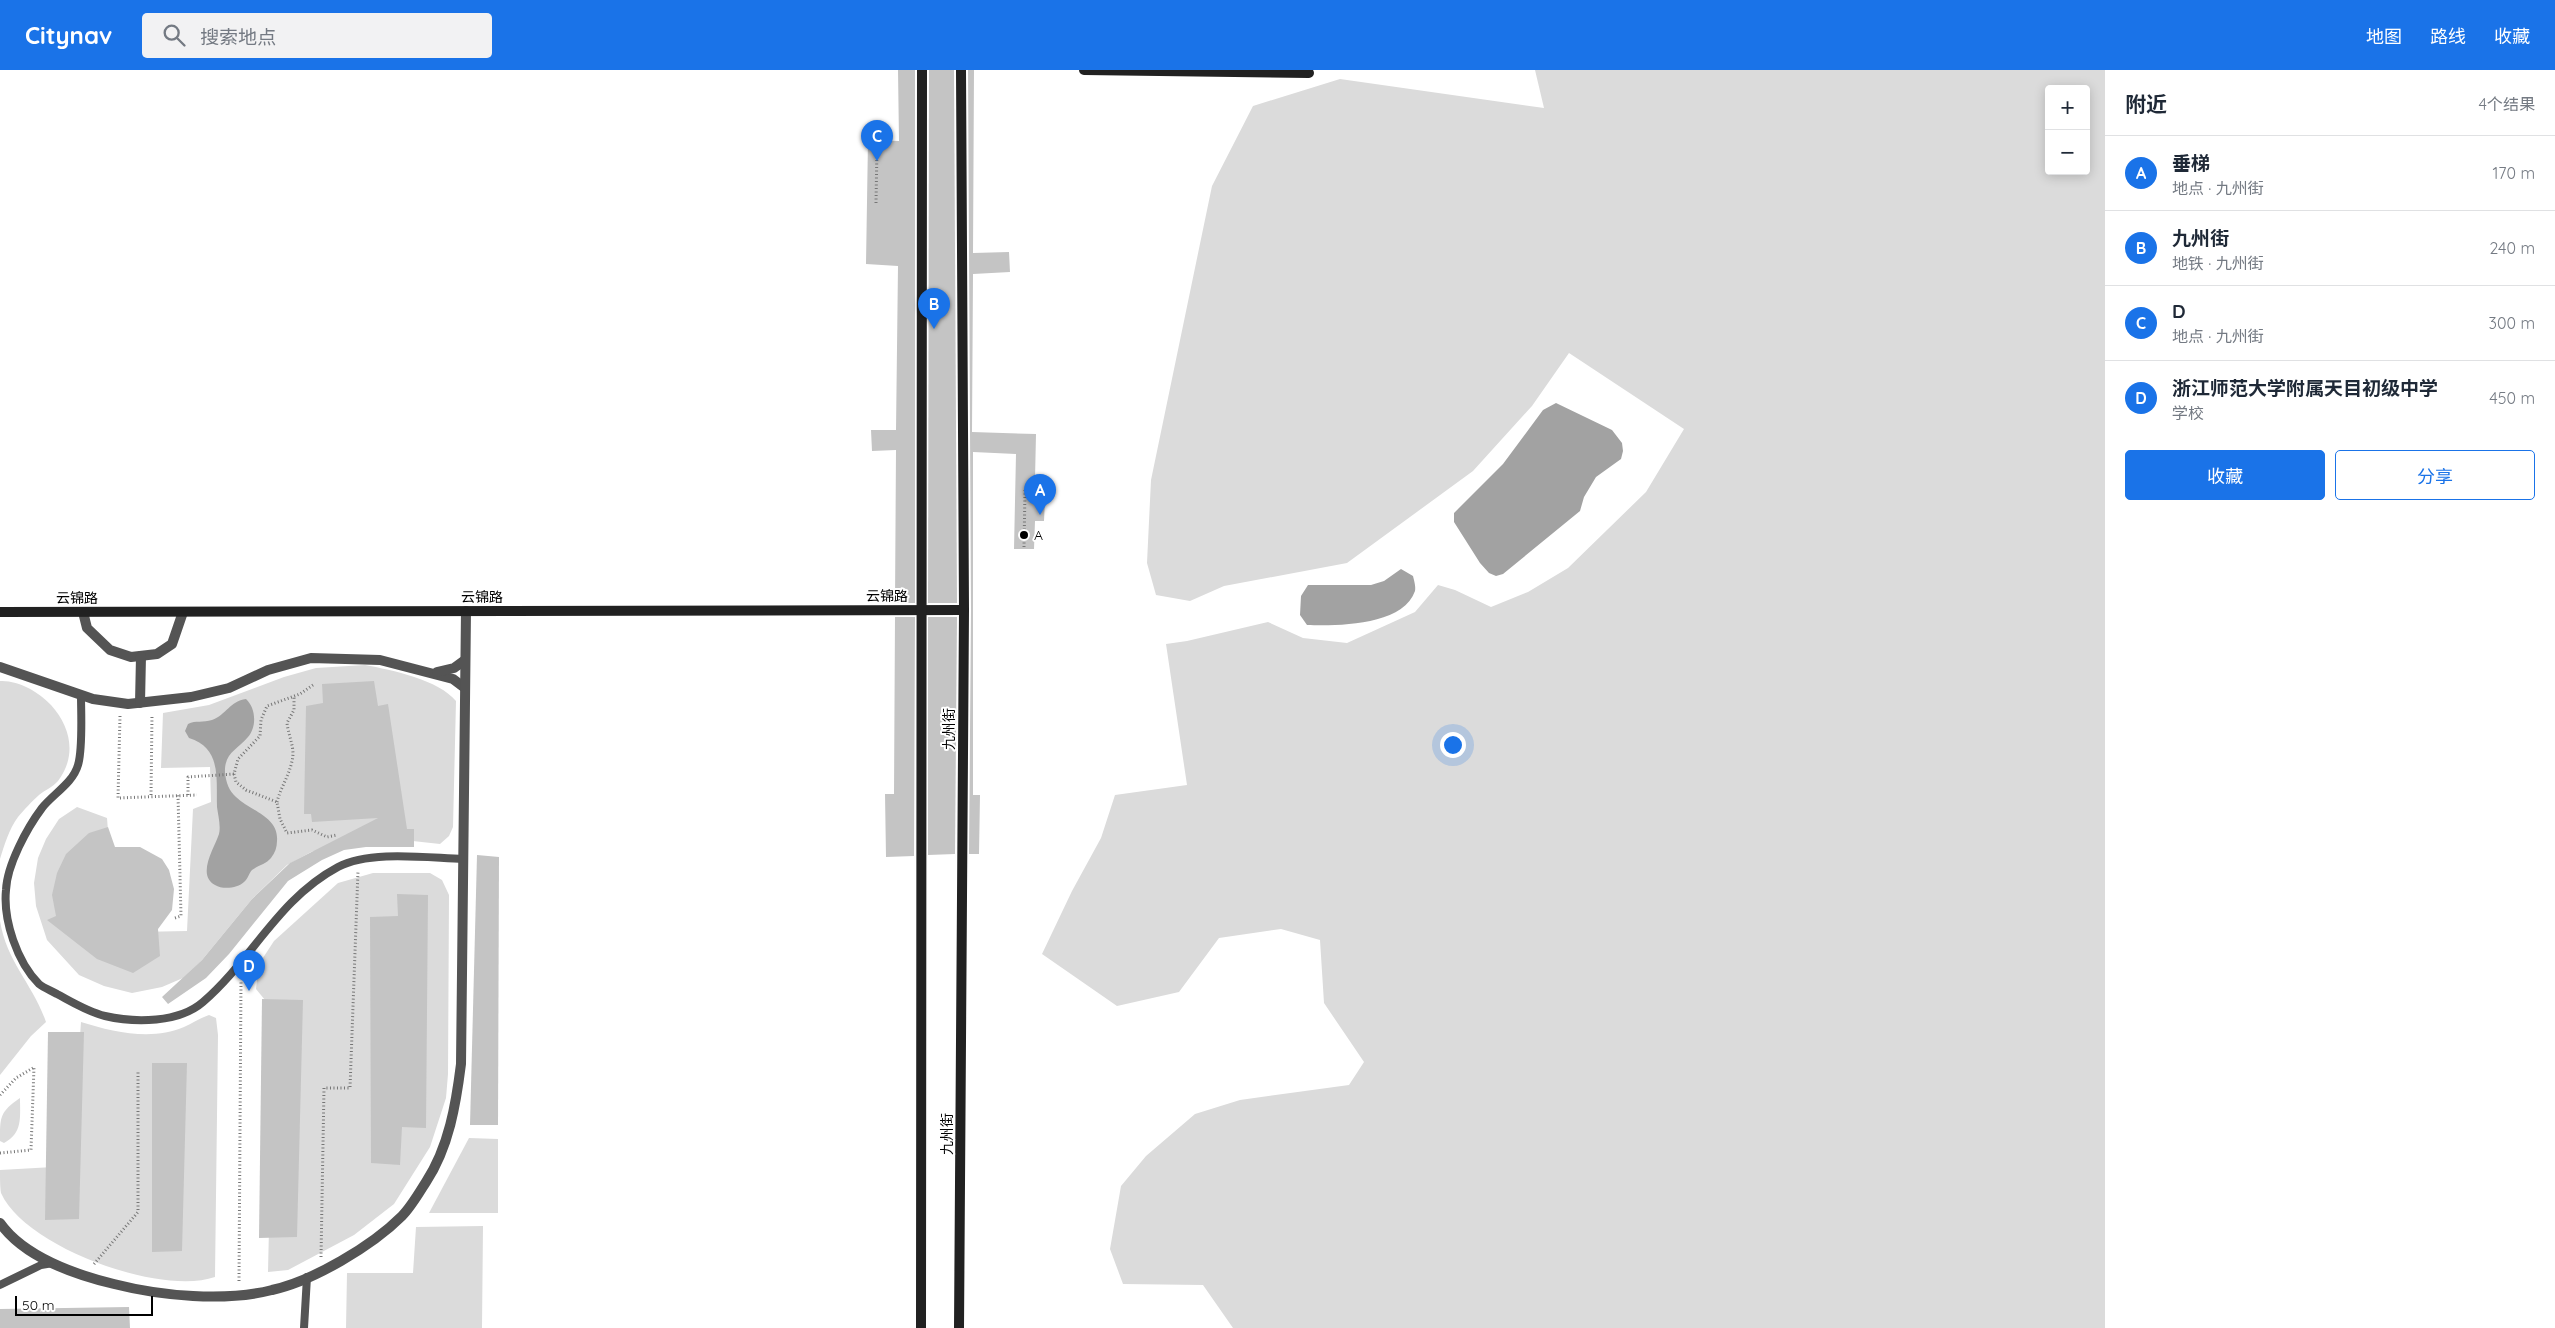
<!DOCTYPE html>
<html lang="zh">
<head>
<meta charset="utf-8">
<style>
  body { margin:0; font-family:Quicksand,"Noto Sans SC",sans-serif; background:#f2f2f3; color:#1f2937 }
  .controls { position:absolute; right:15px; top:15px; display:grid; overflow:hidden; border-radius:5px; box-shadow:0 2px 12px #0003 }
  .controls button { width:45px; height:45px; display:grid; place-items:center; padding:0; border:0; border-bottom:1px solid #e0e1e3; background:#fff; color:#1f2937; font:25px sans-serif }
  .scale { position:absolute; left:15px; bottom:12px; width:138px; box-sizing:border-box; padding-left:5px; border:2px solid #000; border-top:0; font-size:14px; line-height:18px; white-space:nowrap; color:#000; -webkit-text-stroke:4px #fff; paint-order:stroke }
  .you { position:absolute; left:1452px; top:674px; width:18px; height:18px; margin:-12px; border:4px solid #fff; border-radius:50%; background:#1a73e8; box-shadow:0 0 0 8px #1a73e833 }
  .badge { display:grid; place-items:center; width:32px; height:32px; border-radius:50%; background:#1a73e8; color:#fff; font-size:16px; font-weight:700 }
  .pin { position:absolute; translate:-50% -41px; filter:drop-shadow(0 1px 2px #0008) }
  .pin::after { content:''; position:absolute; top:26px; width:18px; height:15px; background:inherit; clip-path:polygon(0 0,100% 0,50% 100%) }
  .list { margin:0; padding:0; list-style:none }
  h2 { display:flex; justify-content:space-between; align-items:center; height:65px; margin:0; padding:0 20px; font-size:21px }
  h2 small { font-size:16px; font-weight:400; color:#747a83 }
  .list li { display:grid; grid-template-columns:32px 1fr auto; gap:15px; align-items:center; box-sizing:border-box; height:75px; padding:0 20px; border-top:1px solid #e0e1e3 }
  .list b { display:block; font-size:19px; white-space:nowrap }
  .list p { margin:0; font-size:16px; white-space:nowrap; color:#747a83 }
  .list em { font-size:16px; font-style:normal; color:#747a83 }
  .actions { display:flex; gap:10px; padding:15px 20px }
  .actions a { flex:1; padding:11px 0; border:1px solid #1a73e8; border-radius:5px; text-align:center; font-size:18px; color:#1a73e8 }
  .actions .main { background:#1a73e8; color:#fff }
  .icon { flex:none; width:28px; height:28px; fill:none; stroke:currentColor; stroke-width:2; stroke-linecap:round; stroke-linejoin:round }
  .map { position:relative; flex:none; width:2105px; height:1258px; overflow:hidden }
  header { display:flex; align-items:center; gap:30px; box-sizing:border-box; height:70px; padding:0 25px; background:#1a73e8; color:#fff }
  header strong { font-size:24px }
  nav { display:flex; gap:28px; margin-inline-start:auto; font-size:18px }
  .search { width:350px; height:45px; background:#f2f2f3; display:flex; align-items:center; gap:12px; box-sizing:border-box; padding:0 18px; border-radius:5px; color:#747a83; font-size:19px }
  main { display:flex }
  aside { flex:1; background:#fff }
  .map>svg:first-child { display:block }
  .green { fill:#dbdbdb; fill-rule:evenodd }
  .water { fill:#a2a2a2 }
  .building { fill:#c4c4c4 }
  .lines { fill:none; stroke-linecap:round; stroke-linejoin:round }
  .path { stroke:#767676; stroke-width:3; stroke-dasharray:1 2.5; stroke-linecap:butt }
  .lane { stroke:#545454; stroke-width:8 }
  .street { stroke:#545454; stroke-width:10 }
  .secondary { stroke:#212121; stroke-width:10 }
  .poi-dot { fill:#000; stroke:#fff; stroke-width:2 }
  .labels { text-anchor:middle; stroke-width:4; stroke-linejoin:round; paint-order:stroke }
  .poi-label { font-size:14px; fill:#000; stroke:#fff; text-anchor:start }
  .street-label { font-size:14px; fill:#000; stroke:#fff }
</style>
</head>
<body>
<header>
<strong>Citynav</strong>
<div class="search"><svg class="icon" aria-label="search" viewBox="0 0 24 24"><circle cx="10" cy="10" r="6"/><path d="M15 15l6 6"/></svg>搜索地点</div>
<nav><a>地图</a><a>路线</a><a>收藏</a></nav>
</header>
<main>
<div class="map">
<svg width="2105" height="1258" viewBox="0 0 2105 1258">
  <rect width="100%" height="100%" fill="#fff"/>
  <!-- green -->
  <g class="green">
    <path d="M1535,0H2105V1258H1233L1203,1215L1123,1214L1110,1179L1121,1116L1146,1086L1195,1044L1240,1030L1349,1015L1364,992L1324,933L1320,870L1281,859L1219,868L1179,922L1117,936L1042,884L1072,821L1101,768L1115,725L1187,715L1166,574L1187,571L1268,552L1303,568L1347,573L1415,542L1438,515L1455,520L1491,537L1528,522L1568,498L1646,422L1684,359L1569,283L1532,336L1473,401L1347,493L1224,516L1190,531L1156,525L1147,493L1151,410L1212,116L1253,36L1340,9L1544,38ZM2049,19H2086V101H2049Z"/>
    <path d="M365,595C392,600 439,610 456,631L453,757L449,766L440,774L367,766L311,782L287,795L252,829L202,890L183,908L162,917L132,923L104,916L79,905L47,870L36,836L34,813L38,788L46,769L59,749L77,737L107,748L115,851L137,862L187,861L193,739L211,732L210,697L161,698L163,643L209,635L284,607L316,598Z"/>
    <path d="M0,611C18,610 39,622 51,635C71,657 77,686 58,711C53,717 45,720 39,725C32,731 24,740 18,747C9,759 4,776 0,789Z"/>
    <polygon points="373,803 430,803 442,810 449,825 448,1004 446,1028 430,1077 394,1134 354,1165 288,1200 268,1202 274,941 256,919 259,894 274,871 338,813"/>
    <path d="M0,851C7,893 33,914 46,952L31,966L0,1005Z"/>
    <path d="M209,945L216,948L218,965L215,1207C160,1226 25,1177 1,1123C0,1117 0,1107 0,1100L71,1096L81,952C113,962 152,971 184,957C193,953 200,948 209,945Z"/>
    <path d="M20,1028C20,1047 23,1063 4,1073L0,1071C0,1046 0,1042 20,1028Z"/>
    <polygon points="469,1068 498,1069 498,1143 429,1143"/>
    <polygon points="483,1156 482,1258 346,1258 347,1203 413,1203 416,1157"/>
  </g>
  <!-- water -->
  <g class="water">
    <polygon points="1556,333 1612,360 1622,373 1623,381 1621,389 1596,407 1584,427 1580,441 1503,504 1496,506 1489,503 1480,493 1454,452 1454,443 1503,394 1543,340"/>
    <path d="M1401,499L1413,506C1414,510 1416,517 1415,521C1403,556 1337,556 1307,555L1300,545L1301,526L1308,515H1371L1384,511Z"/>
    <path d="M246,629C256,638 257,657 248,667C237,680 224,683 225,703C226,712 229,721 236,727C250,741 279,746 277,771C277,777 275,783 271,788C266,794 259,795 252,800C249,803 248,809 244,812C238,818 223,820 215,815C196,805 215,777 219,764C221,756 218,745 217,737C216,709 222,678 189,668L185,661L188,654C196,650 203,653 212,650C226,645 230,631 246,629Z"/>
  </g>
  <!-- building -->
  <g class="building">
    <polygon points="898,0 915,0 915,533 895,533 896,380 872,381 871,360 896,360 898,196 866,194 868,70 899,71"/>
    <polygon points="929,0 954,0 957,533 928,533"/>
    <polygon points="968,0 974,0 973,183 1009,182 1010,202 973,204 972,362 1036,364 1035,409 1046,410 1044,451 1035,451 1034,479 1014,479 1016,384 973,382 973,725 980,725 979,784 969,784 971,540"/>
    <polygon points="895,547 915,547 914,786 886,787 885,724 894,724"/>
    <polygon points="928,547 957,547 955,784 928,785"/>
    <polygon points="374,611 378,636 388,634 407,759 414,759 414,777 366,777 344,780 322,790 288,811 229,884 206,908 168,934 162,927 202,890 252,829 290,793 378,748 312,752 311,744 304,744 306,636 323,633 322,614"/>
    <polygon points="108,757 115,777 140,777 162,789 169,800 174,819 172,840 158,859 160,886 133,903 97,889 47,850 56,846 52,825 57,803 66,784 89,763"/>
    <polygon points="477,785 499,787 498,1055 470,1055"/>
    <polygon points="397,824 428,825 426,1058 402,1057 400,1095 371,1093 370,847 398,846"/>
    <polygon points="262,929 303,930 297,1167 259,1168"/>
    <polygon points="48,962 84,962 79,1149 45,1150"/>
    <polygon points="152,993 187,993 182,1181 152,1182"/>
    <polygon points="129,1237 130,1258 0,1258 0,1239"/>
  </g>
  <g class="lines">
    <!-- path -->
    <g class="path">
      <polyline points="876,133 877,76"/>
      <polyline points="1024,477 1025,420"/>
      <polyline points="313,615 300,624 267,636 261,650 260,666 238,689 234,704 236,712 246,720 277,732 280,749 287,763 312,760 327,767 337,765"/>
      <polyline points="120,646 118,728 197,725"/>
      <polyline points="151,725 152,645"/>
      <polyline points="188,725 188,707 234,704"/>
      <path d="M277,732C281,716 292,701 293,684C293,674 288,663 287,653L294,640V626"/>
      <polyline points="175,848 181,846 178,725"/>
      <polyline points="0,1025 16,1008 33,998"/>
      <polyline points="0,1083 31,1080 34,997"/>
      <polyline points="321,1187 324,1018 350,1018 358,801"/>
      <polyline points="94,1194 138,1142 138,1001"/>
      <polyline points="239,1211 241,910"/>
    </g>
    <!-- lane -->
    <g class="lane">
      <path d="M81,625C81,644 83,679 78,695C73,713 53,724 42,738C27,758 7,795 6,820C3,850 17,892 39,914C44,918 52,921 57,924C72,932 88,942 105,946C135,953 179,953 203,932C252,890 278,829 338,797C370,780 428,788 463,789"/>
      <polyline points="0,1215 41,1195 53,1193"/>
      <polyline points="304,1258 307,1207"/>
    </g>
    <!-- street -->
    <g class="street">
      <polyline points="83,542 87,558 110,580 131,587 157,584 172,574 183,542"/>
      <polyline points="0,597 93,629 128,634 191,627 229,618 268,600 311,588 380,590 453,609 465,618"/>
      <polyline points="437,602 454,598 465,590"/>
      <polyline points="140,633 141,586"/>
      <path d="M0,1153C24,1187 76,1205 114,1214C161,1226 225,1232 272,1220C313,1211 372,1176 402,1146C411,1137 419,1123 426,1112C449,1077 456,1034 461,994L466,541"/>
    </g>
    <!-- secondary -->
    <g class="secondary">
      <polyline points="1084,0 1309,3"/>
      <polyline points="0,542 964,540"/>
      <polyline points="921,1258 922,0"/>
      <polyline points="959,1258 964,540 961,0"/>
    </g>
  </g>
  <!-- markers -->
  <circle class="poi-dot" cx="1024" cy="465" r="5"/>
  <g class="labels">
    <!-- poi labels -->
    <g class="poi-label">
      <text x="1034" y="470">A</text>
    </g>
    <!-- street labels -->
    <g class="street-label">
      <text x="887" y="531">云锦路</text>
      <text x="482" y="532">云锦路</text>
      <text x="77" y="533">云锦路</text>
      <text transform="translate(949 659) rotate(-90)" y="5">九州街</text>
      <text transform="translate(947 1064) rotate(-90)" y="5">九州街</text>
    </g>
  </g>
</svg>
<div class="controls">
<button>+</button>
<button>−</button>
</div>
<div class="scale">50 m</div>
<div class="you"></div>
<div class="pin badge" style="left:1040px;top:445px">A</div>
<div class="pin badge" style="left:934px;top:259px">B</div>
<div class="pin badge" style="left:877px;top:91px">C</div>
<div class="pin badge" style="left:249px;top:921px">D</div>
</div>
<aside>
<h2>附近<small>4个结果</small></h2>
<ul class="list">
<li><span class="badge">A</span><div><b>垂梯</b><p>地点 · 九州街</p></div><em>170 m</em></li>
<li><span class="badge">B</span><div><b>九州街</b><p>地铁 · 九州街</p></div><em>240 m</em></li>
<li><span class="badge">C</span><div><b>D</b><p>地点 · 九州街</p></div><em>300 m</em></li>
<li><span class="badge">D</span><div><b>浙江师范大学附属天目初级中学</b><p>学校</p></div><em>450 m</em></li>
</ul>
<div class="actions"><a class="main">收藏</a><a>分享</a></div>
</aside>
</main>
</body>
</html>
